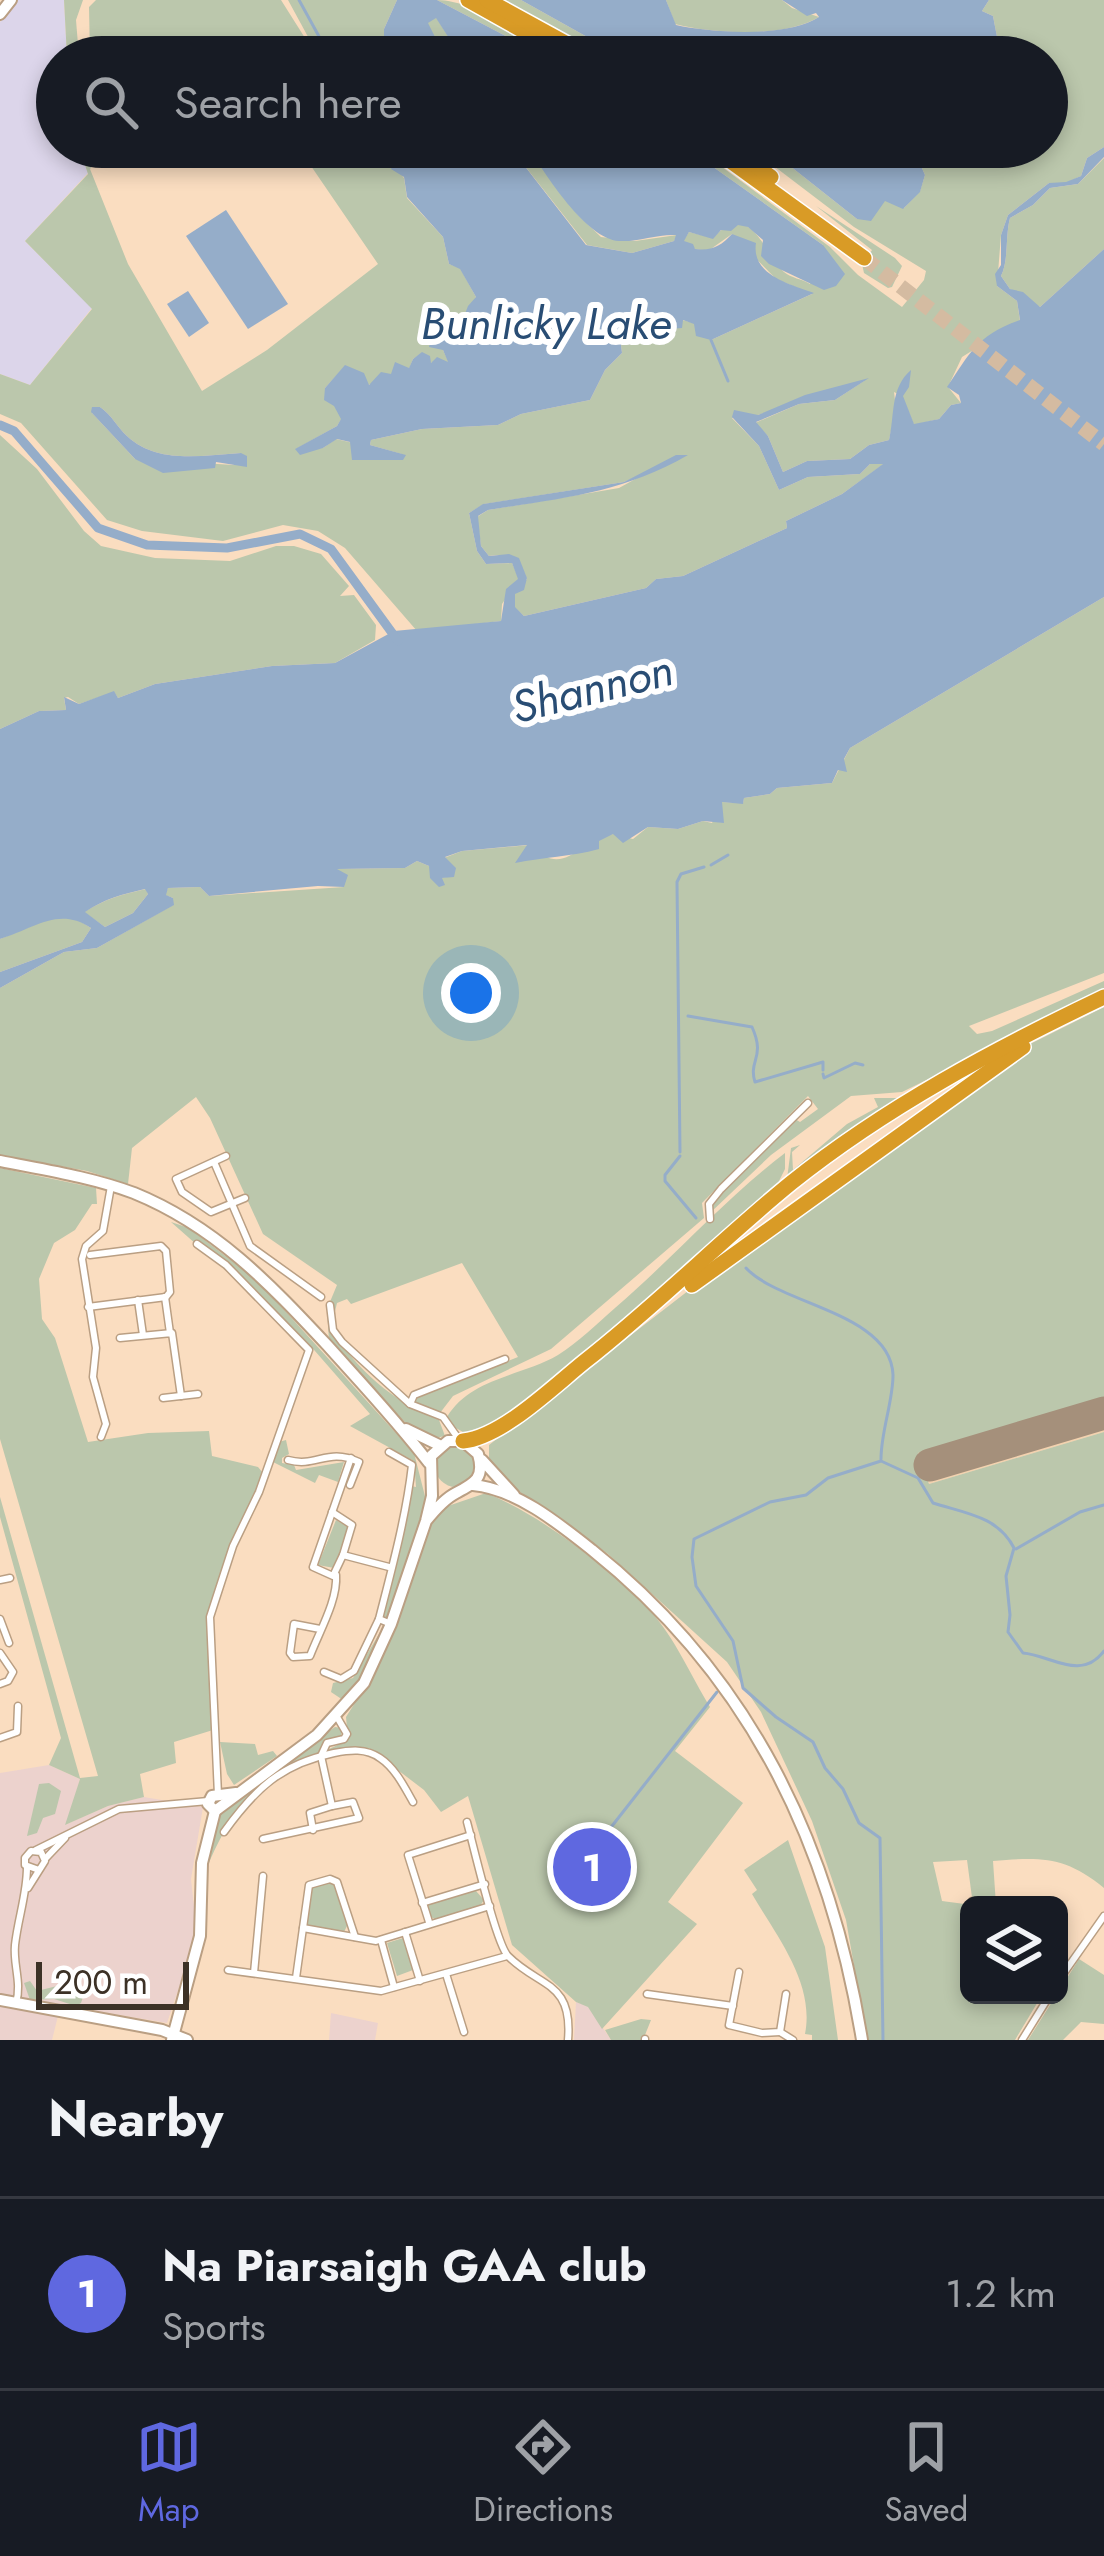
<!DOCTYPE html>
<html lang="en">
<head>
<meta charset="utf-8">
<style>
  body { margin:0; font-family:Jost,sans-serif; background:#242831; color:#f1f3f6 }
  .controls { position:absolute; right:36px; bottom:36px; display:grid; overflow:hidden; border-radius:18px; box-shadow:0 6px 18px #0003 }
  .controls button { width:108px; height:108px; display:grid; place-items:center; padding:0; border:0; border-bottom:3px solid #363941; background:#171b24; color:#f1f3f6; font:60px sans-serif }
  .scale { position:absolute; left:36px; bottom:30px; width:153px; box-sizing:border-box; padding-left:12px; border:6px solid #3c3126; border-top:0; font-size:33px; line-height:42px; white-space:nowrap; color:#3c3126; -webkit-text-stroke:9px #fff; paint-order:stroke }
  .you { position:absolute; left:471px; top:993px; width:42px; height:42px; margin:-30px; border:9px solid #fff; border-radius:50%; background:#1a73e8; box-shadow:0 0 0 18px #1a73e833 }
  .badge { display:grid; place-items:center; width:78px; height:78px; border-radius:50%; background:#5f68e0; color:#fff; font-size:39px; font-weight:700 }
  .pin { position:absolute; translate:-50% -50%; border:6px solid #fff; box-shadow:0 3px 12px #0006 }
  .list { margin:0; padding:0; list-style:none }
  h2 { display:flex; justify-content:space-between; align-items:center; height:156px; margin:0; padding:0 48px; font-size:51px }
  h2 small { font-size:39px; font-weight:400; color:#9ea1a6 }
  .list li { display:grid; grid-template-columns:78px 1fr auto; gap:36px; align-items:center; box-sizing:border-box; height:192px; padding:0 48px; border-top:3px solid #363941 }
  .list b { display:block; font-size:45px; white-space:nowrap }
  .list p { margin:0; font-size:39px; white-space:nowrap; color:#9ea1a6 }
  .list em { font-size:39px; font-style:normal; color:#9ea1a6 }
  .icon { flex:none; width:66px; height:66px; fill:none; stroke:currentColor; stroke-width:2; stroke-linecap:round; stroke-linejoin:round }
  .map { position:relative; flex:none; width:1104px; height:2040px; overflow:hidden }
  .search { position:absolute; background:#171b24; box-shadow:0 6px 18px #0003; left:36px; right:36px; top:36px; height:132px; display:flex; align-items:center; gap:30px; box-sizing:border-box; padding:0 42px; border-radius:66px; color:#9ea1a6; font-size:45px }
  .sheet { height:348px; background:#171b24 }
  nav { display:flex; justify-content:space-around; align-items:center; box-sizing:border-box; height:168px; border-top:3px solid #363941; background:#171b24; font-size:33px; color:#9ea1a6 }
  nav a { display:grid; justify-items:center; gap:6px }
  nav .on { color:#5f68e0 }
  .map>svg:first-child { display:block }
  .commercial { fill:#ecd2cd }
  .industrial { fill:#dcd5ea }
  .built { fill:#f3d2af }
  .green { fill:#bbc7ac; fill-rule:evenodd }
  .water { fill:#95adc9; fill-rule:evenodd }
  .lines { fill:none; stroke-linecap:round; stroke-linejoin:round }
  .stream { stroke:#95adc9; stroke-width:3 }
  .river { stroke:#95adc9; stroke-width:9 }
  .runway { stroke:#a5907b; stroke-width:33 }
  .highway-tunnel { stroke:#d4bba1; stroke-width:15; stroke-dasharray:15 8; stroke-linecap:butt }
  .street-casing { stroke:#ba9f83; stroke-width:9 }
  .secondary-casing { stroke:#ba9f83; stroke-width:14 }
  .highway-casing { stroke:#fff; stroke-width:18 }
  .street { stroke:#fff; stroke-width:6 }
  .secondary { stroke:#fff; stroke-width:10 }
  .highway { stroke:#d99b26; stroke-width:15 }
  .labels { text-anchor:middle; stroke-width:12; stroke-linejoin:round; paint-order:stroke }
  .water-label { font-size:45px; font-style:italic; fill:#294d74; stroke:#fff }
</style>
</head>
<body>
<div class="map">
<svg width="1104" height="2040" viewBox="0 0 1104 2040">
  <rect width="100%" height="100%" fill="#faddc0"/>
  <!-- commercial -->
  <g class="commercial">
    <polygon points="49,1765 80,1779 67,1824 108,1806 144,1797 203,1807 191,1879 197,1934 167,2023 0,1995 0,1773"/>
    <polygon points="576,2002 588,2006 611,2040 574,2040"/>
    <polygon points="0,2004 58,2016 52,2040 0,2040"/>
    <polygon points="331,2013 378,2023 375,2040 329,2040"/>
  </g>
  <!-- industrial -->
  <polygon class="industrial" points="18,0 64,0 67,57 57,57 57,147 79,147 88,173 25,241 92,308 30,385 0,374 0,22"/>
  <!-- built -->
  <polygon class="built" points="1104,1399 1104,1432 929,1484 918,1452"/>
  <!-- green -->
  <g class="green">
    <polygon points="64,0 83,0 76,20 79,57 67,57"/>
    <polygon points="96,0 281,0 317,57 236,57 224,41 206,57 90,57 89,7"/>
    <polygon points="288,0 397,0 384,29 384,57 319,57"/>
    <path d="M437,0C474,0 527,38 560,57H546Z"/>
    <polygon points="502,0 521,0 623,57 600,57"/>
    <path d="M666,0H782L792,8L819,17C785,38 714,34 675,24Z"/>
    <path d="M989,0H1104V147L1087,158L1081,176L1066,183H1049L1008,215L1001,235L997,286L1017,301L1020,321L962,357L948,387L961,403L951,405L939,419L914,425L902,396L894,392L896,408L889,440L869,445L850,459L807,461L783,472L768,436L755,423L799,404L835,400L864,381L758,415L732,418L759,446L779,490L808,477L860,474L870,464L885,463L842,494L786,521L787,528L683,576L656,579L646,588L524,616L514,607L515,593L527,579C518,557 513,553 489,556L481,546L477,517L488,510L619,488L659,466L624,482L484,504L469,513L477,551L486,564L512,563L519,579L502,604L501,621L417,631L345,548L318,531L283,525L223,541L142,531L107,520L21,423L0,414V374L30,385L92,309L25,241L88,174L79,147H95L100,156L90,169L128,264L202,391L267,350L378,264L298,147H400L402,151L392,163L404,178L407,198L443,237L449,264L460,268L476,297L465,323L443,350L449,363L441,360L431,363L422,353L413,359L409,369L368,385L345,366L325,388L342,418L337,426L296,449L323,448L336,439L405,455L370,445L371,440L422,429L498,425L521,414L590,400L605,370L622,353L620,336C629,331 669,327 681,328L682,320L694,323L711,340L812,294L776,279L732,234L708,251L695,249L683,241L689,232L713,238C751,197 764,255 784,272C791,278 802,279 810,284L823,245L685,147H695L830,247L858,275L902,307L924,280L926,271L854,227L749,147H766L857,219L875,212L885,200L904,208L920,191L925,175L921,166L929,147H1047V57H1008L998,42L993,16L982,11ZM100,407C112,415 117,427 127,436C158,465 203,455 241,453L234,465L135,459L92,413Z"/>
    <polygon points="436,17 461,57 445,57 427,23"/>
    <polygon points="510,147 528,147 577,214 601,237 635,241 677,235 674,241 632,253 587,245"/>
    <path d="M1104,158V249L1040,307L1010,289L1001,276C1009,260 1005,237 1010,218L1033,205L1050,188L1078,184Z"/>
    <polygon points="816,206 895,258 902,266 892,287 888,288 864,273 862,264 872,250"/>
    <polygon points="0,435 37,469 84,531 101,546 155,558 230,561 276,546 294,546 321,554 349,586 340,596 354,595 376,625 375,640 335,663 272,666 155,684 118,698 114,692 79,704 68,697 64,698 66,710 39,711 0,729"/>
    <path d="M1104,597V973L969,1026L977,1034L992,1031L1104,981V993L902,1092L851,1096L771,1155L710,1213C715,1185 773,1140 795,1119L800,1122L818,1109L808,1096L702,1203L704,1218L551,1349L453,1396L440,1413L415,1404L417,1398L518,1357L462,1263L351,1304L347,1299L337,1303L331,1328C356,1370 394,1402 439,1420L445,1436L431,1439L416,1434L329,1341L327,1309L337,1285L263,1234L210,1118L196,1097L132,1148L128,1184L87,1171L0,1155V988L64,952L97,948L173,905V898L165,895L168,888L200,887L209,896L344,887L333,869L405,868L417,861L429,866L441,878L447,877L444,858L462,851L530,845C566,881 578,838 613,834C620,833 627,838 633,839L648,827L678,829L703,821L712,823L721,802L743,803L744,798L770,794L777,788L832,783L850,748Z"/>
    <path d="M146,889L148,894L133,913L105,927L84,912C105,899 123,894 146,889Z"/>
    <polygon points="53,917 75,918 91,928 82,942 0,972 0,939"/>
    <path d="M1104,1007V1399L918,1453L929,1484L1104,1432V1888C1065,1856 1041,1857 993,1861L996,1905H973L967,1860L933,1862L942,1901L972,1905L969,1995H1042L1015,2040H867L846,1920L812,1821L761,1712L727,1662L608,1554L504,1481L489,1458V1445L706,1277L961,1092L1032,1043Z"/>
    <polygon points="874,1098 899,1098 787,1179 791,1148 800,1145 792,1152 793,1170 847,1124 878,1107"/>
    <path d="M785,1153V1169L778,1183L719,1245L594,1352L481,1435L472,1437L454,1427L447,1417C470,1378 522,1376 558,1355C578,1342 597,1324 615,1308C673,1258 725,1199 785,1153Z"/>
    <polygon points="0,1168 96,1188 97,1204 92,1204 75,1230 54,1243 39,1279 42,1319 55,1338 88,1442 148,1433 209,1431 212,1456 258,1467 263,1473 208,1616 213,1730 174,1742 176,1763 140,1774 144,1797 108,1806 65,1825 80,1779 49,1765 61,1738 0,1517 0,1497 80,1778 98,1776 0,1439"/>
    <polygon points="171,1222 189,1228 258,1281 414,1453 427,1504 389,1619 382,1616 405,1526 411,1486 416,1487 414,1461 350,1426 370,1414 308,1343"/>
    <polygon points="286,1440 289,1454 282,1458 282,1463 294,1465 296,1470 344,1462 338,1482 319,1475 315,1483 273,1462 279,1442"/>
    <circle cx="456" cy="1466" r="21"/>
    <path d="M486,1493C539,1514 612,1569 651,1612C675,1638 691,1676 710,1707L675,1751L743,1803L668,1902L697,1924L602,2029L588,2007L576,2002L512,1945L468,1796L441,1812L424,1790L369,1748L327,1750L348,1740L346,1717L377,1668L433,1520L448,1506Z"/>
    <polygon points="336,1520 348,1527 334,1568 318,1565"/>
    <polygon points="383,1627 387,1632 364,1680 346,1702 331,1692 333,1683 353,1678"/>
    <path d="M335,1727L342,1728L341,1737L323,1743L318,1753C260,1770 225,1819 205,1873L216,1820L231,1801Z"/>
    <polygon points="220,1742 255,1744 258,1755 273,1751 277,1756 234,1785 227,1774"/>
    <polygon points="49,1783 61,1791 55,1814 43,1818 37,1833 27,1836 39,1784"/>
    <path d="M788,1840L825,1947L838,2040H812V2035L805,2034C815,1983 777,1937 752,1894L757,1890L744,1870Z"/>
    <polygon points="329,1883 334,1885 348,1924 344,1932 309,1927 306,1923 312,1887"/>
    <polygon points="476,1891 484,1900 480,1906 435,1919 429,1916 428,1904"/>
    <polygon points="403,1938 413,1970 397,1976 387,1943"/>
    <polygon points="1079,1959 1104,1975 1104,2024 1081,2022 1063,2040 1028,2040"/>
    <polygon points="30,1981 37,1991 73,1982 72,1994 83,1997 81,2003 76,2006 54,1999 30,2000 24,1983"/>
    <polygon points="641,2019 651,2020 643,2040 611,2040 605,2030"/>
  </g>
  <!-- water -->
  <g class="water">
    <polygon points="397,0 437,0 546,57 461,57 436,18 428,23 445,57 384,57 384,29"/>
    <path d="M521,0H666L676,25C712,33 787,38 819,17L816,13L807,16L782,0H989L982,11L993,16L998,42L1008,57H623Z"/>
    <path d="M400,147H510L586,245L632,253L674,241L676,235C657,234 639,242 619,241C586,239 545,174 528,147H685L823,245L845,274L836,286L824,290L769,264L761,256L763,240L748,227L738,225L731,231L721,230L713,239L689,232L684,241L693,244L695,249C712,251 721,246 732,234L756,243C751,275 790,284 814,293L711,340L696,336L694,324L683,320L682,328L628,332L620,336L622,353L605,370L590,400L521,414L498,425L422,429L371,440L370,445L406,455L403,460H352L350,442L337,439L323,448L300,455L295,449L337,426L341,419L334,406L324,400L325,388L345,365L364,373L369,385L381,372L391,374L395,362L409,368L413,359L422,352L430,356L431,363L437,357L448,362L443,350L429,347L435,323H454L460,327L468,306L476,297L460,269L449,264L443,237L407,197L404,177L391,169L402,152Z"/>
    <polygon points="766,147 932,147 921,166 925,175 920,192 903,209 885,201 871,221 857,219"/>
    <path d="M1104,147V157L1078,184L1050,188L1033,205L1010,218C1005,237 1009,260 1001,276L1010,289L1023,292L1040,307L1104,249V597L850,748L844,759L847,772L838,770L832,783L777,788L770,794L744,798L743,804L722,802L724,823L703,821L678,829L648,827L623,843L613,834L599,841V849C570,857 544,857 515,863L527,845L462,851L445,857L456,868L454,877L442,878L445,885L439,887L430,878L429,866L417,861L405,868L337,869L348,875L344,887L318,886L209,896L200,887L168,888L166,895L173,898L174,905L97,948L64,952L0,988V972L82,942L91,928C58,906 34,929 0,939V729L39,711L66,710L64,697L79,704L114,691L118,698L155,684L272,666L335,663L394,631L501,621L506,589L518,579L512,563L486,564L477,551L469,513L483,504L624,482L676,455H688C622,493 563,498 488,510L478,516L481,546L489,556L509,554L519,558L527,578L524,590L515,594V607L524,616L646,588L656,579L683,576L787,528L786,521L842,494L883,464H870L860,474L808,477L779,490L759,446L732,417L734,410L758,415L805,395L869,378L835,400L799,404L756,422L768,436L783,472L807,461L850,459L869,445L889,440C895,414 890,388 911,370L909,387L903,396L914,424L939,419L951,405L961,403L959,395L947,387C970,353 977,335 1020,320L1017,301L997,286L995,274L1001,265V235L1008,215L1049,183L1066,182L1081,176L1087,158ZM145,889L148,894L133,913L105,927L85,912C104,899 123,894 145,889Z"/>
    <polygon points="226,210 288,304 248,329 186,236"/>
    <polygon points="188,291 209,323 189,337 167,304"/>
    <path d="M92,407H100C112,415 117,427 127,436C158,465 203,455 241,453L247,456V467L216,462L215,468L163,473L135,459L91,412Z"/>
  </g>
  <g class="lines">
    <!-- stream -->
    <g class="stream">
      <polyline points="299,0 327,51 378,57"/>
      <polyline points="711,340 728,381"/>
      <polyline points="711,865 728,855"/>
      <path d="M688,1016L752,1027C766,1058 748,1060 755,1082L823,1062V1070"/>
      <polyline points="823,1074 824,1078 855,1063 863,1065"/>
      <polyline points="680,1152 677,882 681,874 704,867"/>
      <polyline points="680,1156 665,1175 665,1181 696,1218"/>
      <path d="M746,1268C780,1305 891,1313 893,1375C893,1402 881,1431 881,1459"/>
      <polyline points="1016,1549 1080,1512 1104,1505"/>
      <polyline points="612,1826 717,1692"/>
      <path d="M883,2040L880,1838L859,1823L843,1789L825,1768L813,1742L776,1717L743,1688L733,1641L696,1586L692,1557L694,1539L770,1502L806,1495L828,1478L881,1461L918,1478L933,1503C964,1513 998,1516 1014,1548L1006,1576L1010,1615L1008,1632L1023,1653C1050,1655 1081,1682 1104,1651"/>
    </g>
    <!-- river -->
    <polyline class="river" points="0,425 14,431 98,528 147,545 227,548 300,534 331,549 398,641"/>
    <!-- runway -->
    <polyline class="runway" points="930,1465 1104,1413"/>
    <!-- highway-tunnel -->
    <polyline class="highway-tunnel" points="864,258 1104,444"/>
    <!-- street casing -->
    <g class="street-casing">
      <g id="street">
        <polyline points="226,1156 176,1179 182,1192 211,1212 245,1198"/>
        <polyline points="214,1162 250,1246 321,1297"/>
        <polyline points="710,1219 709,1204 721,1189 808,1103"/>
        <polyline points="197,1244 226,1265 309,1350 259,1492 233,1546 210,1617 218,1795"/>
        <polyline points="165,1297 170,1333"/>
        <polyline points="138,1300 143,1335"/>
        <polyline points="330,1305 333,1330 342,1342 410,1404 443,1417 458,1438"/>
        <polyline points="88,1307 166,1297 170,1292 166,1251 161,1246 90,1255"/>
        <polyline points="120,1338 172,1333 181,1396"/>
        <polyline points="163,1398 198,1394"/>
        <polyline points="410,1404 414,1395 505,1359"/>
        <polyline points="101,1437 106,1424 93,1377 96,1348 82,1259 86,1246 103,1231 111,1186"/>
        <path d="M389,1452L412,1465C406,1517 392,1568 379,1619L391,1624"/>
        <polyline points="351,1458 313,1567 333,1576 343,1555 389,1567"/>
        <path d="M288,1460C317,1468 327,1447 359,1462L350,1485"/>
        <polyline points="332,1512 352,1525 343,1555"/>
        <polyline points="0,1580 10,1578"/>
        <polyline points="0,1619 9,1643"/>
        <path d="M320,1629L294,1624L290,1653L293,1657L310,1656C319,1632 338,1600 336,1575"/>
        <polyline points="0,1653 13,1672 8,1681 0,1684"/>
        <polyline points="324,1672 341,1679 354,1671 379,1619"/>
        <polyline points="0,1738 17,1732 18,1706"/>
        <path d="M467,1822C473,1844 496,1944 508,1956C540,1988 573,1981 568,2040"/>
        <polyline points="313,1830 310,1813 332,1806"/>
        <path d="M224,1832C255,1789 281,1764 334,1753C350,1750 366,1748 380,1758C395,1768 404,1786 413,1802"/>
        <polyline points="263,1839 359,1818 353,1802 332,1806 321,1756 327,1743 344,1739 347,1734 337,1717"/>
        <polyline points="36,1850 119,1809 208,1801"/>
        <polyline points="45,1859 65,1838"/>
        <polyline points="28,1888 45,1861 41,1852 31,1851 25,1858 25,1865 39,1870"/>
        <polyline points="972,1901 987,1905"/>
        <polyline points="422,1903 485,1884"/>
        <polyline points="429,1922 408,1855 471,1835"/>
        <polyline points="303,1928 376,1941 490,1906"/>
        <polyline points="405,1932 420,1981"/>
        <polyline points="381,1940 394,1987"/>
        <polyline points="228,1970 381,1991 507,1956"/>
        <polyline points="739,1972 729,2025 762,2033 780,2032 786,1994"/>
        <polyline points="254,1973 263,1876"/>
        <polyline points="446,1974 464,2032"/>
        <polyline points="296,1978 309,1885 330,1879 337,1882 355,1937"/>
        <polyline points="1059,1980 1104,1916"/>
        <polyline points="647,1994 733,2006"/>
        <path d="M16,2003C22,1983 13,1965 15,1945C18,1918 27,1894 27,1867"/>
        <polyline points="780,2032 793,2040"/>
        <polyline points="645,2040 645,2039"/>
        <polyline points="1022,2040 1050,1995"/>
      </g>
    </g>
    <!-- secondary casing -->
    <g class="secondary-casing">
      <g id="secondary">
        <polyline points="0,14 11,0"/>
        <path d="M0,1161C45,1170 91,1177 134,1193C215,1226 269,1283 327,1345C362,1384 397,1421 429,1463"/>
        <polyline points="406,1429 439,1445"/>
        <polyline points="482,1460 514,1495"/>
        <path d="M473,1485C516,1489 558,1523 592,1550C750,1676 830,1843 862,2040"/>
        <path d="M215,1811L317,1735L364,1683L391,1624L426,1521L432,1496L431,1456L448,1441H463L478,1454C485,1478 475,1483 456,1493C444,1499 434,1511 426,1521"/>
        <polyline points="215,1811 208,1804 212,1796 236,1793"/>
        <polyline points="0,2000 162,2030 187,2040"/>
        <polyline points="172,2040 200,1936 202,1863 215,1811"/>
      </g>
    </g>
    <!-- highway casing -->
    <g class="highway-casing">
      <g id="highway">
        <polyline points="468,0 570,57"/>
        <polyline points="487,0 591,57"/>
        <polyline points="711,147 864,258"/>
        <polyline points="730,147 771,177"/>
        <polyline points="692,1285 1023,1047"/>
        <path d="M463,1441C502,1437 553,1387 584,1362C656,1306 720,1241 791,1183C886,1107 995,1049 1104,997"/>
      </g>
    </g>
    <!-- street -->
    <use href="#street" class="street"/>
    <!-- secondary -->
    <use href="#secondary" class="secondary"/>
    <!-- highway -->
    <use href="#highway" class="highway"/>
  </g>
  <g class="labels">
    <!-- water labels -->
    <g class="water-label">
      <text x="546" y="339">Bunlicky Lake</text>
      <text transform="translate(592 688) rotate(-14)" y="16">Shannon</text>
    </g>
  </g>
</svg>
<div class="controls">
<button><svg class="icon" aria-label="layers" viewBox="0 0 24 24"><path d="M12 4l9 5-9 5-9-5zM3 14l9 5 9-5"/></svg></button>
</div>
<div class="scale">200 m</div>
<div class="you"></div>
<div class="pin badge" style="left:592px;top:1867px">1</div>
<div class="search"><svg class="icon" aria-label="search" viewBox="0 0 24 24"><circle cx="10" cy="10" r="6"/><path d="M15 15l6 6"/></svg>Search here</div>
</div>
<section class="sheet">
<h2>Nearby<small></small></h2>
<ul class="list">
<li><span class="badge">1</span><div><b>Na Piarsaigh GAA club</b><p>Sports</p></div><em>1.2 km</em></li>
</ul>
</section>
<nav>
<a class="on"><svg class="icon" aria-label="map" viewBox="0 0 24 24"><path d="M3 6l6-2 6 2 6-2v14l-6 2-6-2-6 2zM9 4v14M15 6v14"/></svg>Map</a>
<a><svg class="icon" aria-label="directions" viewBox="0 0 24 24"><path d="M12 3l9 9-9 9-9-9zM9 14v-3h6M13 9l2 2-2 2"/></svg>Directions</a>
<a><svg class="icon" aria-label="saved" viewBox="0 0 24 24"><path d="M7 4h10v16l-5-4-5 4z"/></svg>Saved</a>
</nav>
</body>
</html>
